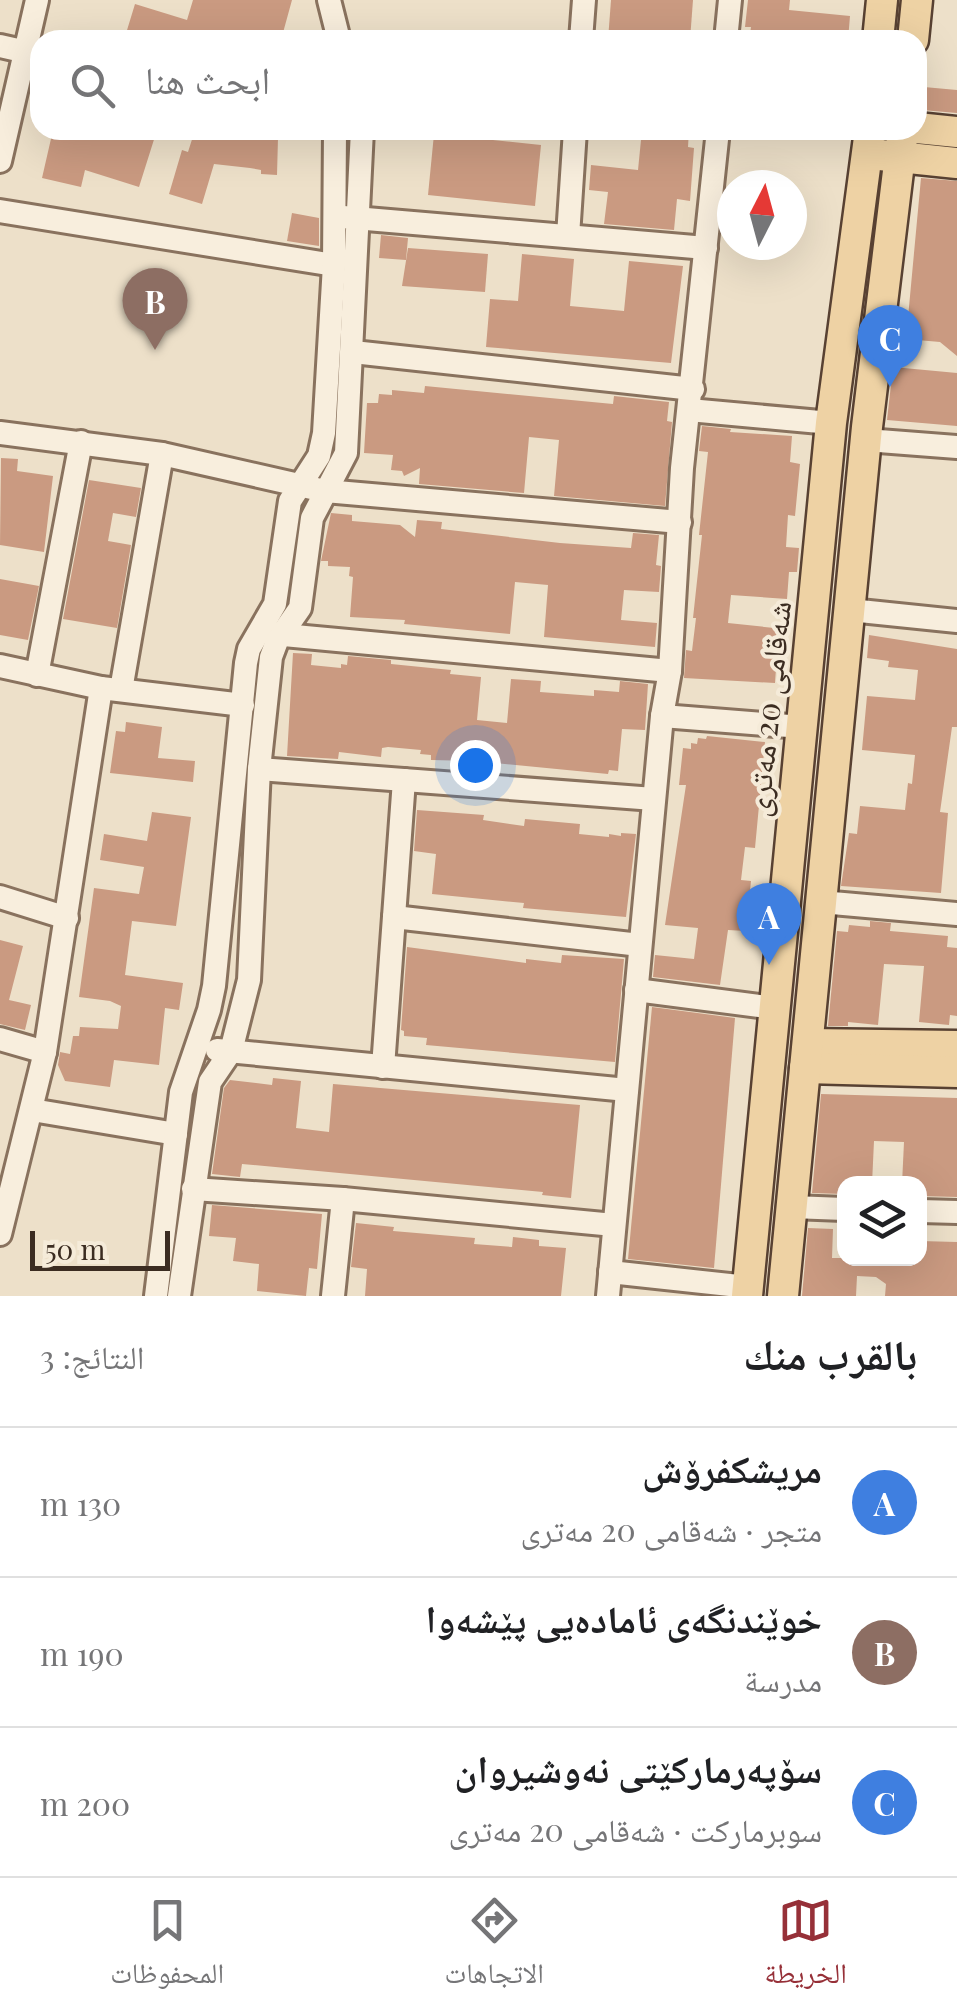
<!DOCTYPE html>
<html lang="ar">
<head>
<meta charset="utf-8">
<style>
  body { margin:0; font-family:"Playfair Display","Noto Naskh Arabic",serif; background:#f2f2f2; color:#202124; direction:rtl }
  .controls { position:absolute; right:30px; bottom:30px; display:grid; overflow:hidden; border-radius:20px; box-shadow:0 10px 40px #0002 }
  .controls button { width:90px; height:90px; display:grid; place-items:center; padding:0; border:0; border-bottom:2px solid #e0e0e0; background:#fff; color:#202124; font:50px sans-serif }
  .compass { position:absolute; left:717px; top:170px; width:90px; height:90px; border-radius:50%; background:#fff; box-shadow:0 10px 40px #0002; rotate:6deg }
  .scale { position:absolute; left:30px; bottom:25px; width:140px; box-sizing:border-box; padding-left:10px; border:5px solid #3b2c21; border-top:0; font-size:28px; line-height:35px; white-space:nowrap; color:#3b2c21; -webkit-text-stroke:8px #f5ebd9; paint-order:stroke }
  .you { position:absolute; left:475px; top:765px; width:35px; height:35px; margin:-25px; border:8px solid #fff; border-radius:50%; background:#1a73e8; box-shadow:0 0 0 15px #1a73e833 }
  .badge { display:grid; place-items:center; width:65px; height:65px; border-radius:50%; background:#963038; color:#fff; font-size:32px; font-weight:700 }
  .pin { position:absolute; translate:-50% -82px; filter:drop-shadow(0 2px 5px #0008) }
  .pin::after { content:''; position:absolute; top:52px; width:35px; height:30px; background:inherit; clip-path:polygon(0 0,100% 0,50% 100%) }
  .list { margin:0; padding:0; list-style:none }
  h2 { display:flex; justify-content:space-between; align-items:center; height:130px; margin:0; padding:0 40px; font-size:42px }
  h2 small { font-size:32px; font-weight:400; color:#757577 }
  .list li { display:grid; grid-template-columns:65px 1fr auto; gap:30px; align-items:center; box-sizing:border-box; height:150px; padding:0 40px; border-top:2px solid #e0e0e0 }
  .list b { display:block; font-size:38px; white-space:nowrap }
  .list p { margin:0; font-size:32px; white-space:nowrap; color:#757577 }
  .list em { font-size:32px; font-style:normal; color:#757577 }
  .icon { flex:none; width:55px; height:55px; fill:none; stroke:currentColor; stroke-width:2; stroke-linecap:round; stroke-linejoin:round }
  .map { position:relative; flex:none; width:957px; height:1296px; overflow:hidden; direction:ltr }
  .search { position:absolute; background:#fff; box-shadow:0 10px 40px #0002; left:30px; right:30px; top:30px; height:110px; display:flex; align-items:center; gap:25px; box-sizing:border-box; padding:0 35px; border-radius:30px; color:#757577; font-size:38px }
  .sheet { height:580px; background:#fff }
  nav { display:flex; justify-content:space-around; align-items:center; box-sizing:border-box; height:140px; border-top:2px solid #e0e0e0; background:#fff; font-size:28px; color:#757577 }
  nav a { display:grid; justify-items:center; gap:5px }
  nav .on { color:#963038 }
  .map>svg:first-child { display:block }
  .building { fill:#ca9a81 }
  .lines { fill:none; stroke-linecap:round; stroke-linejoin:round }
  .minor-casing { stroke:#89725e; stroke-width:28 }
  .major-casing { stroke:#584132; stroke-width:35 }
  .minor { stroke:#f8eedd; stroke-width:22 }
  .major { stroke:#eed2a4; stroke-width:30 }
  .labels { text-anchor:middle; stroke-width:8; stroke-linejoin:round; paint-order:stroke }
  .street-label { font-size:32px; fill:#3b2c21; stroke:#f5ebd9 }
</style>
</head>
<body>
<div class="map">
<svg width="957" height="1296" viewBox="0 0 957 1296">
  <rect width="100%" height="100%" fill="#ede0c9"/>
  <!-- building -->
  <g class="building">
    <polygon points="193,0 292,0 281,40 124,40 135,4 187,20"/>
    <polygon points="611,0 693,0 690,40 608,40"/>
    <polygon points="748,0 790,0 789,10 850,16 848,40 755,40 755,35 750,34 751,27 745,27"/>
    <polygon points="924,87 957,90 957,113 922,110"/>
    <polygon points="53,130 86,133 87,130 157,130 139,187 85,170 81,187 42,178"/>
    <polygon points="195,130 266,132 266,138 278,138 277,175 261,174 261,170 250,168 214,164 202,204 169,194 182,150 188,152"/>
    <polygon points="642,130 689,130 688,147 694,148 690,201 677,199 674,230 604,224 608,192 589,190 591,165 638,170"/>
    <polygon points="434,134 541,145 535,206 428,195"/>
    <polygon points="921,178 957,181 957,356 940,342 906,339"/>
    <polygon points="292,213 319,218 319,246 287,241"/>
    <polygon points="381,235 408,238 406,260 379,258"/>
    <polygon points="408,248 488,254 485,292 402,286"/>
    <polygon points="522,254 574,259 570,306 624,311 629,261 683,266 671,363 486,347 490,299 518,301"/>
    <polygon points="893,367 957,373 957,426 887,420"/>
    <polygon points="425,386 613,404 614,396 669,402 667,421 672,422 665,506 554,496 559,440 529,437 524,493 419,484 420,468 404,476 402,471 391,470 393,455 364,453 367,403 378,403 379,394 392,395 392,390 424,393"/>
    <polygon points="702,426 731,429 730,432 792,436 790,462 800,464 795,516 788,515 786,547 799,548 797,572 789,572 787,599 731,595 728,623 784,629 781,654 777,654 775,683 684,678 686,650 692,651 696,618 693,618 702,535 699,535 708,452 699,451"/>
    <polygon points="1,458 18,459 17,471 53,476 44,552 0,545"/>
    <polygon points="89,480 141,488 136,517 113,513 108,541 131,545 117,628 63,619"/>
    <polygon points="331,513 352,515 352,521 400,525 415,537 417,520 442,522 441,529 560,543 631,548 633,533 659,535 656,565 661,566 659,592 624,590 621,620 657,623 655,647 544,637 548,585 515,582 510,634 404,624 405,620 350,617 353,577 349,576 350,567 328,566 328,561 321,561"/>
    <polygon points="0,579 39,586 28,640 0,635"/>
    <polygon points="869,635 957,649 957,727 952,727 940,812 948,813 941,893 841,886 849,833 857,834 860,806 905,810 908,783 912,784 915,755 862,750 867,696 915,700 918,670 888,667 889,661 867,658"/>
    <polygon points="293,653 312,654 311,665 341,668 341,664 347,665 348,656 391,660 391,664 451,670 450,674 481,677 477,720 507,723 511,679 541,681 540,692 594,696 594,690 619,692 620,681 648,684 645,730 622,729 618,771 609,770 608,774 474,761 431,760 431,755 420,754 421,750 388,747 382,748 381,757 339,752 338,759 287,756"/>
    <polygon points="126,722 162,727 158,758 195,761 193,782 110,773 116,731 125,732"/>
    <polygon points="707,736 765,742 755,848 745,847 741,880 751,881 746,931 728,930 720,985 653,977 655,955 694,959 698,928 665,925 686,785 679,785 683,748 691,749 691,743 697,744 698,738 706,739"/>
    <polygon points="417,810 484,815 483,820 524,826 525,819 580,824 579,834 609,837 609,834 621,836 621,833 636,834 626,917 523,908 524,903 432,894 436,854 414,851"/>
    <polygon points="152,812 191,817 176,926 132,921 125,975 183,983 179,1010 165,1008 159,1065 114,1060 110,1087 65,1081 58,1065 60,1052 70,1054 73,1036 79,1036 80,1027 118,1029 121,1006 110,1001 79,997 94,888 139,894 144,867 100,860 104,834 147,841"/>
    <polygon points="870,921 891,923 890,931 948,936 947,947 957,948 957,1016 950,1015 949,1025 919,1022 924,966 884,964 878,1025 848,1022 848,1026 828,1026 837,931 848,932 849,925 870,927"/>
    <polygon points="0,940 23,946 9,1000 31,1005 25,1030 0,1024"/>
    <polygon points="407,947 526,963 526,959 561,963 562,955 624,959 615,1062 426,1045 427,1038 404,1036 404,1031 401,1030"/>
    <polygon points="652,1007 735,1018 714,1268 628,1259"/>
    <polygon points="273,1078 301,1081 296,1128 329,1132 333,1084 580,1105 571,1198 542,1195 543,1192 242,1164 240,1177 212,1174 224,1088 230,1080 272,1085"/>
    <polygon points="821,1094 957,1098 957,1197 920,1196 920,1184 902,1184 904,1142 874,1141 872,1184 844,1184 844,1194 812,1193"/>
    <polygon points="212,1205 322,1214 317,1269 309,1268 306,1296 257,1291 259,1264 233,1261 236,1238 209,1236"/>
    <polygon points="356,1223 394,1227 393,1231 475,1238 474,1244 512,1247 513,1237 539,1240 539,1246 566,1248 561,1296 365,1296 367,1269 351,1267"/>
    <polygon points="808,1228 833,1229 832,1258 920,1258 920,1241 957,1242 957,1296 885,1296 886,1284 876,1277 857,1276 856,1296 802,1296"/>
  </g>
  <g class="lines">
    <!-- minor casing -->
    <g class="minor-casing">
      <g id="minor">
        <polyline points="329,0 339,40"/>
        <polyline points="581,40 584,0"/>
        <polyline points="726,40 730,0"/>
        <polyline points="0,46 40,55"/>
        <polyline points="0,161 37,0"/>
        <polyline points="0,211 334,265"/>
        <polyline points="343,217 706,248"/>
        <polyline points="568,236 575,130"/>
        <polyline points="353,352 693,389"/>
        <polyline points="689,410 831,423"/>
        <polyline points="0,433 162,454 325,491 680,522"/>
        <polyline points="866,440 957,447"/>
        <polyline points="850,610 957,621"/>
        <polyline points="273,634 670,671"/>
        <polyline points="0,666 101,688 243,705"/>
        <polyline points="37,675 81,442"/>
        <polyline points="121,690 162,454"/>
        <polyline points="662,716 802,727"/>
        <polyline points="259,769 654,799"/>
        <polyline points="0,897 67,918"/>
        <polyline points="821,902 957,914"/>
        <polyline points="394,917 640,945"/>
        <polyline points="636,990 775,1008"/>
        <polyline points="0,1039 45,1052"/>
        <polyline points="217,1050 627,1090"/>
        <polyline points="383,1067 404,780"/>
        <polyline points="32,1110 176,1134"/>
        <polyline points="193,1189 343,1199 614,1225"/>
        <polyline points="792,1207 844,1209"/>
        <polyline points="920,1211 957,1212"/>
        <polyline points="0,1234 45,1052 101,688"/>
        <polyline points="610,1272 748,1287"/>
        <polyline points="156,1296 181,1092 209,1010 214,986 246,663 249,649 275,604 290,501 319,456 324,433 334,265 335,130"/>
        <polyline points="179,1296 210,1082 231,1051 249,980 259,769 271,657 277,641 300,608 312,518 346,453 362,130"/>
        <polyline points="333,1296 343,1199"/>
        <polyline points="608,1296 662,716 670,671 682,468 718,130"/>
      </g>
    </g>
    <!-- major casing -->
    <g class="major-casing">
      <g id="major">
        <polyline points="878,40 882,0"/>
        <polyline points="913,40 917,0"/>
        <polyline points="917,128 957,132"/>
        <polyline points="880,155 957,163"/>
        <polyline points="808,1044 957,1046"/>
        <polyline points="805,1068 957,1072"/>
        <polyline points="747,1296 831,423 870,130"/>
        <polyline points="783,1296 867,427 903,130"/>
      </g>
    </g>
    <!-- minor -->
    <use href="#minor" class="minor"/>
    <!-- major -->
    <use href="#major" class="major"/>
  </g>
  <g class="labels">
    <!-- street labels -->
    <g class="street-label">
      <text transform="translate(769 709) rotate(-84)" y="11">شەقامی 20 مەتری</text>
    </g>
  </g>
</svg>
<div class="controls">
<button><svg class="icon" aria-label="layers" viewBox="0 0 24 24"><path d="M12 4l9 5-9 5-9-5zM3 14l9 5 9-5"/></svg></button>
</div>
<svg class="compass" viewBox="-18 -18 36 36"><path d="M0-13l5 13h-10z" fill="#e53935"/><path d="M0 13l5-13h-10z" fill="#757577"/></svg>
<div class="scale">50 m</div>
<div class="you"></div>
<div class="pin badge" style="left:769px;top:965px;background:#3f7fe0">A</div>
<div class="pin badge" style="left:155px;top:350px;background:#8d6e63">B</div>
<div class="pin badge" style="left:890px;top:387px;background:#3f7fe0">C</div>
<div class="search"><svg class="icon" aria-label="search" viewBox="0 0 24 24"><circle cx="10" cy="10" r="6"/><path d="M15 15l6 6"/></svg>ابحث هنا</div>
</div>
<section class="sheet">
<h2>بالقرب منك<small>النتائج: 3</small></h2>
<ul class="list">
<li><span class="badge" style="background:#3f7fe0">A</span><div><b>مریشکفرۆش</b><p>متجر · شەقامی 20 مەتری</p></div><em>130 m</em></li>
<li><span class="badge" style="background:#8d6e63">B</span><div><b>خوێندنگەی ئامادەیی پێشەوا</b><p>مدرسة</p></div><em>190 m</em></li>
<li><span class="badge" style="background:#3f7fe0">C</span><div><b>سۆپەرمارکێتی نەوشیروان</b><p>سوبرماركت · شەقامی 20 مەتری</p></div><em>200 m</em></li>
</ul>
</section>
<nav>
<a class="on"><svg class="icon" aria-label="map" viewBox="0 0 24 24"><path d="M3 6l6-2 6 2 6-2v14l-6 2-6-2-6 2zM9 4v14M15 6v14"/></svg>الخريطة</a>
<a><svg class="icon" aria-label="directions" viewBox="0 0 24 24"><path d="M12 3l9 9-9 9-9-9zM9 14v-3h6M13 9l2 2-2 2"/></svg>الاتجاهات</a>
<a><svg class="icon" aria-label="saved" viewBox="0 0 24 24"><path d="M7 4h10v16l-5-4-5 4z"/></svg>المحفوظات</a>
</nav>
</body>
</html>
